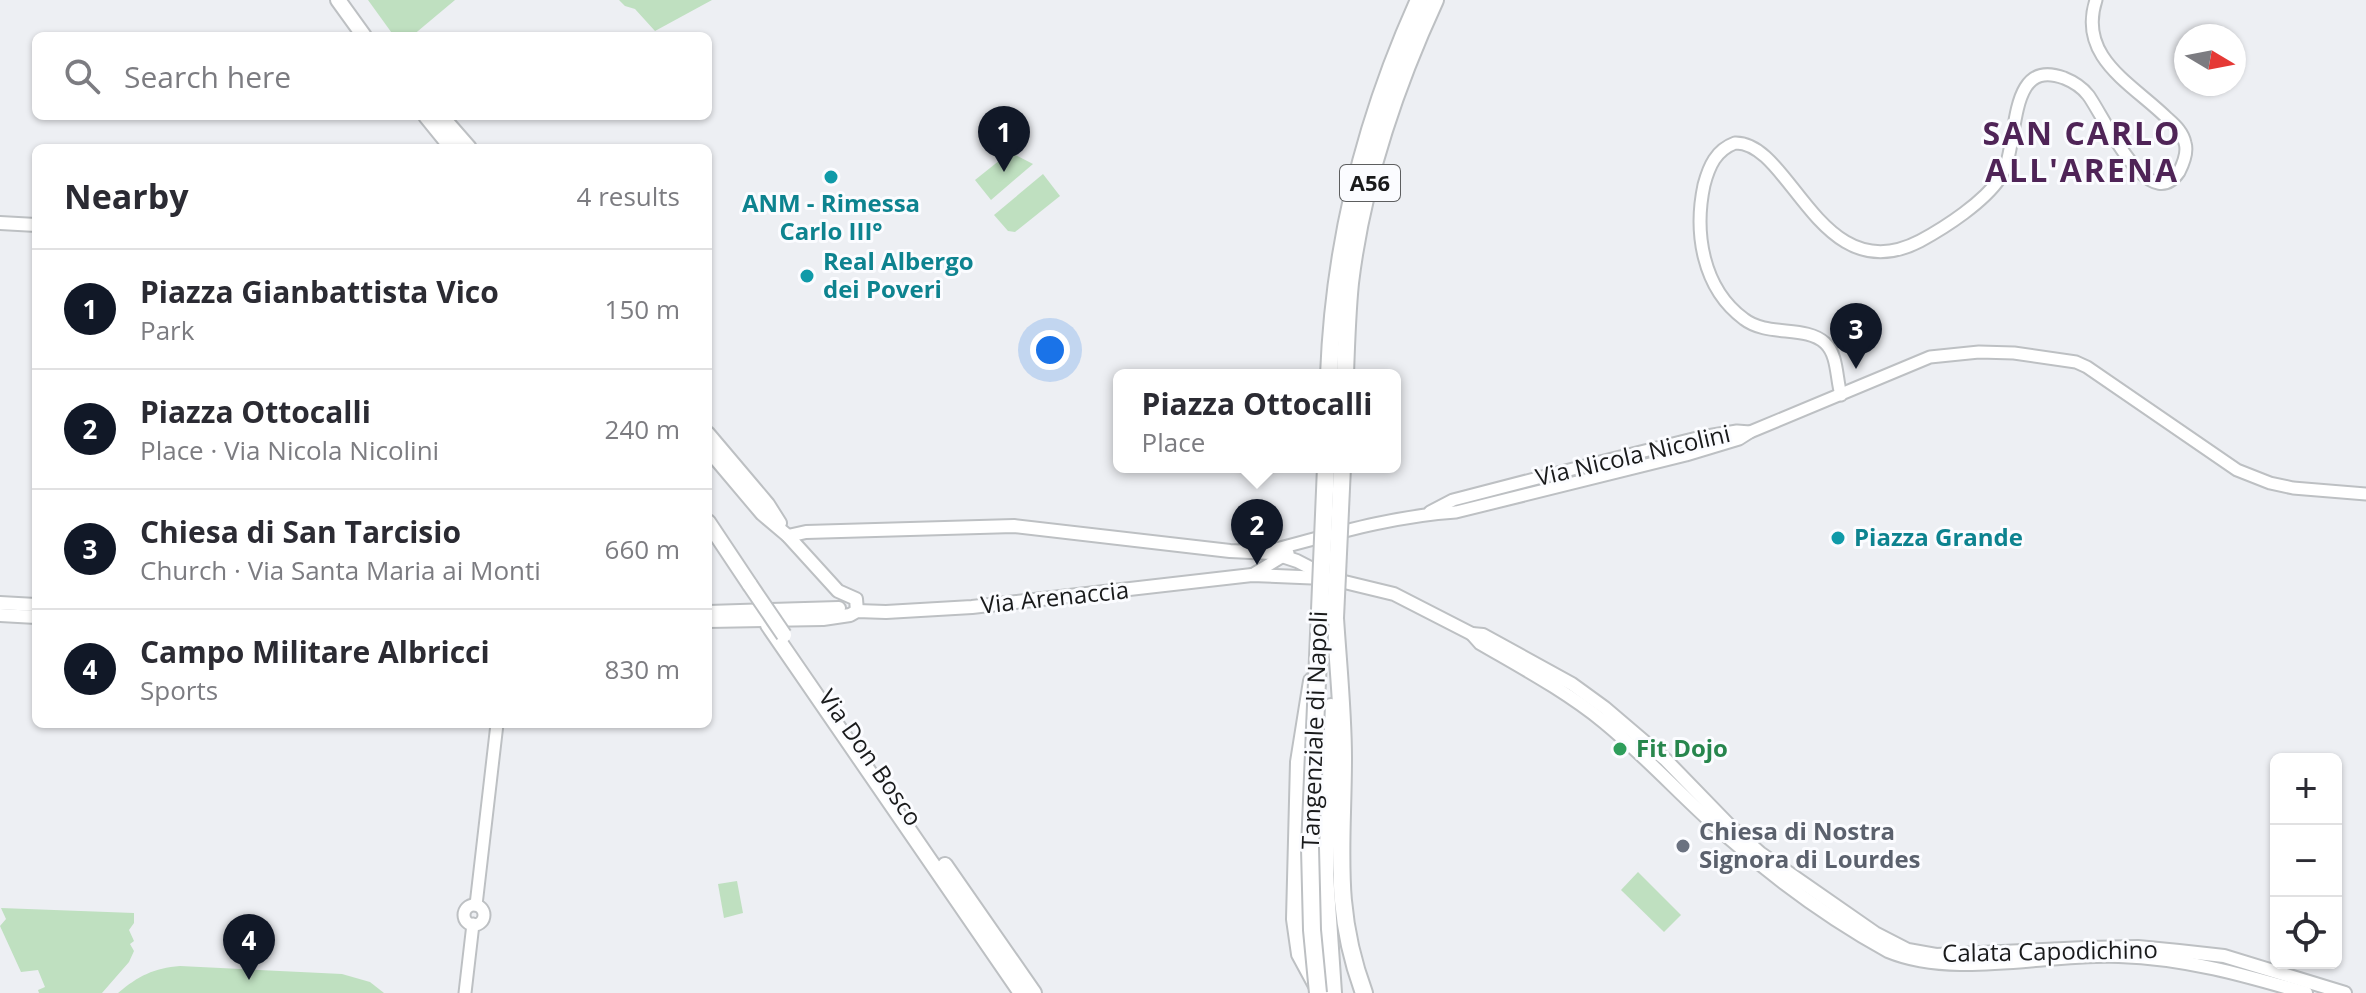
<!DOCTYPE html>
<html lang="en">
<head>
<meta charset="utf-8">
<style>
  body { margin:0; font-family:"Open Sans",sans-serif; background:#f7f7f7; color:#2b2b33 }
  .controls { position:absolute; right:24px; bottom:24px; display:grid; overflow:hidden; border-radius:12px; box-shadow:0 2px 6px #0004 }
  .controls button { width:72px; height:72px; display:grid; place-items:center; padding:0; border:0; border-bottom:2px solid #e1e1e2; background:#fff; color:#2b2b33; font:40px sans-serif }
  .compass { position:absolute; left:2174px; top:24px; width:72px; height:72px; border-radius:50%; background:#fff; box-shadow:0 2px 6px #0004; rotate:100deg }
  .you { position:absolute; left:1050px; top:350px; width:28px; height:28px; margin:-20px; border:6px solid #fff; border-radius:50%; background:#1a73e8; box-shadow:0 0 0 12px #1a73e833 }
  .badge { display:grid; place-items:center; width:52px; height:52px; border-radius:50%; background:#111827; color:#fff; font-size:26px; font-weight:700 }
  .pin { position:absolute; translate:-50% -66px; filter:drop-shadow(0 2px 4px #0008) }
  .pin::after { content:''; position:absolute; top:42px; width:28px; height:24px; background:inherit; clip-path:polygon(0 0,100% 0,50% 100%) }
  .popup { position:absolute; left:1113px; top:369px; width:288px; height:104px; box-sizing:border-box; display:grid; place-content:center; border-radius:12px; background:#fff; filter:drop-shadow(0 2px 6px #0005); font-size:26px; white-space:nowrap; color:#7c7c81 }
  .popup b { font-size:30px; color:#2b2b33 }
  .popup::after { content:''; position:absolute; left:50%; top:100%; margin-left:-16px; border:16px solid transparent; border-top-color:#fff }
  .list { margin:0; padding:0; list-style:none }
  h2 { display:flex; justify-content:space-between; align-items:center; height:104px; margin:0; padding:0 32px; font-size:34px }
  h2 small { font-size:26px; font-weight:400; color:#7c7c81 }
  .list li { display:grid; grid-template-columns:52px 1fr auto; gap:24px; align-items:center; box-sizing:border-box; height:120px; padding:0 32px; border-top:2px solid #e1e1e2 }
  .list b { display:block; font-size:30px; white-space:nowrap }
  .list p { margin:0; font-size:26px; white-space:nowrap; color:#7c7c81 }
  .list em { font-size:26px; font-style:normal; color:#7c7c81 }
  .icon { flex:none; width:44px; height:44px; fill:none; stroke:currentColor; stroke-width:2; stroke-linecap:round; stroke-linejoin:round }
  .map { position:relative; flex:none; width:2366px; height:993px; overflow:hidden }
  .search { position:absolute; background:#fff; box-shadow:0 2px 6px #0004; left:32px; top:32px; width:680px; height:88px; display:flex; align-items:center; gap:20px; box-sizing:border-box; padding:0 28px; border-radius:12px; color:#7c7c81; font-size:30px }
  .panel { position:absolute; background:#fff; box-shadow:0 2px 6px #0004; left:32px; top:144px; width:680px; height:584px; border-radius:12px }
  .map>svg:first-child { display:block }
  .green { fill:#bfe0c0 }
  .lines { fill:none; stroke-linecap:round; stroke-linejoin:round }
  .tertiary-casing { stroke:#bdc0c3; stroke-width:15 }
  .secondary-casing { stroke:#bdc0c3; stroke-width:16 }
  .primary-casing { stroke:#bdc0c3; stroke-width:18 }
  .motorway-casing { stroke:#bdc0c3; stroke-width:20 }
  .tertiary { stroke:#fff; stroke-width:11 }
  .secondary { stroke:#fff; stroke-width:12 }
  .primary { stroke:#fff; stroke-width:14 }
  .motorway { stroke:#fff; stroke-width:16 }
  .primary-bridge-casing { stroke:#bdc0c3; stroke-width:18; stroke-linecap:butt }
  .motorway-bridge-casing { stroke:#bdc0c3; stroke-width:20; stroke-linecap:butt }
  .primary-bridge { stroke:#fff; stroke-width:14 }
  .motorway-bridge { stroke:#fff; stroke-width:16 }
  .culture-dot { fill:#0f9aa8; stroke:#fbfcff; stroke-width:3 }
  .leisure-dot { fill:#2e9e5b; stroke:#fbfcff; stroke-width:3 }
  .worship-dot { fill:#6b7280; stroke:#fbfcff; stroke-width:3 }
  .labels { text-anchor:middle; stroke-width:6; stroke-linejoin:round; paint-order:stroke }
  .shield { fill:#fbfcff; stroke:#5d5e5f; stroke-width:2 }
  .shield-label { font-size:22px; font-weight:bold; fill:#191a1b }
  .culture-label { font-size:24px; font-weight:bold; fill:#0d838f; stroke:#fbfcff; text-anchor:start }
  .street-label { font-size:24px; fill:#191a1b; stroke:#fbfcff }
  .leisure-label { font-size:24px; font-weight:bold; fill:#27864d; stroke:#fbfcff; text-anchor:start }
  .worship-label { font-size:24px; font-weight:bold; fill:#5b616d; stroke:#fbfcff; text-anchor:start }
  .district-label { font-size:32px; font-weight:bold; letter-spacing:2px; fill:#4f2457; stroke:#fbfcff }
</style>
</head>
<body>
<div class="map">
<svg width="2366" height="993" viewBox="0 0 2366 993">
  <rect width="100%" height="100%" fill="#edeff3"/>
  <!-- green -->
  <g class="green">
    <polygon points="368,0 455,0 412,36 394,36"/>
    <polygon points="619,0 712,0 655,31 635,9 625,6"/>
    <polygon points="1010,152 1033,164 991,200 975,180"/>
    <polygon points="1043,174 1060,196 1015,232 1008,231 994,215"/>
    <polygon points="1638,872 1681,915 1664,932 1621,890"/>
    <polygon points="737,881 743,913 724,918 718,884"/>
    <polygon points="1,908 134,913 134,923 129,930 134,941 130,944 134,951 129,962 102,993 39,993 38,990 45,987 38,970 21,972 0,926 6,919"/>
    <path d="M180,966L342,974L370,982L384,993H118C138,976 154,968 180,966Z"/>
  </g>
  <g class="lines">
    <!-- tertiary casing -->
    <g class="tertiary-casing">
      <g id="tertiary">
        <path d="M1841,395C1836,378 1838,355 1825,343C1806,325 1767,337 1744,319C1702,288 1694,232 1704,185C1709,166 1716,150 1735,143C1791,141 1820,293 1920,241C1946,227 1984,202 2000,178C2021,149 2004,56 2064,78C2074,82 2081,86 2088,95C2101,111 2148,218 2179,172C2183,164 2188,152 2185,143C2183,133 2176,126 2168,119C2133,84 2077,58 2096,0"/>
        <polyline points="1430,512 1453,500 1596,463 1701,437 1737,431 1750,432"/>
        <path d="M1265,552C1327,536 1391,516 1456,512L1686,455L1739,439L1750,432L1930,357L1979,352L2014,353L2076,362L2087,367L2237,470L2270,483L2293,488L2366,494"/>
        <polyline points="1252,575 1288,553"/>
        <polyline points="476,905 497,724"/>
        <circle cx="474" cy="915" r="10"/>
        <polyline points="465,993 473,924"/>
      </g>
    </g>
    <!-- secondary casing -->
    <g class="secondary-casing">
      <g id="secondary">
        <polyline points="0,223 36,225"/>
        <polyline points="708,433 768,504 780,523"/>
        <polyline points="708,450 762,514 788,536 838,591 856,599 857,611"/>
        <polyline points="788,536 806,532 1014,526 1230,551 1273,553 1297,561 1332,579 1394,594 1472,634 1483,635 1572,684 1605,708 1666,760 1731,827 1760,853 1875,933 1908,950 1936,955 2085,948 2138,947 2179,951 2224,956 2345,993"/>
        <polyline points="0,603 36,605"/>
        <polyline points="708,612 839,608"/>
        <polyline points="0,615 36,617"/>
        <polyline points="708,621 823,619 850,615 857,611 886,612 972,607 1252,575 1324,578"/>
        <path d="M1472,634L1480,643C1523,668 1566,691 1604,722C1648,758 1686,801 1729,838C1777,880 1832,920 1888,951C1955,979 2047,953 2119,956C2185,958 2244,975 2306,993"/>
      </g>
    </g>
    <!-- primary casing -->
    <g class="primary-casing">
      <g id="primary">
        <polyline points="338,0 364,36"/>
        <polyline points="426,116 452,148"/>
        <polyline points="441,116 469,148"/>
        <polyline points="708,522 750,585"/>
        <polyline points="768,625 1021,993"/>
        <polyline points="945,865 1034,993"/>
      </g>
    </g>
    <!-- motorway casing -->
    <g class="motorway-casing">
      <g id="motorway">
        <path d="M1329,375C1334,244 1365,119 1419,0"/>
        <path d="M1345,375C1346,344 1347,313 1350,283C1362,184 1394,89 1435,0"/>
        <path d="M1335,618C1338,665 1343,712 1343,758C1343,846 1332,907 1364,993"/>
        <polyline points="1312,681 1299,762 1295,919 1300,954 1320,991"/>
        <polyline points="1331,707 1325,874 1333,993"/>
      </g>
    </g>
    <!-- tertiary -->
    <use href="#tertiary" class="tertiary"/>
    <!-- secondary -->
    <use href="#secondary" class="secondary"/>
    <!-- primary -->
    <use href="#primary" class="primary"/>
    <!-- motorway -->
    <use href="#motorway" class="motorway"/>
    <!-- primary-bridge casing -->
    <g class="primary-bridge-casing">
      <polyline id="primary-bridge" points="750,585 784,635"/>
    </g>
    <!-- motorway-bridge casing -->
    <g class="motorway-bridge-casing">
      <g id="motorway-bridge">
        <polyline points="1335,618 1342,467"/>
        <polyline points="1318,993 1312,930 1310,848 1326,467"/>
      </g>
    </g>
    <!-- primary-bridge -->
    <use href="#primary-bridge" class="primary-bridge"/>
    <!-- motorway-bridge -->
    <use href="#motorway-bridge" class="motorway-bridge"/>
  </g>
  <!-- markers -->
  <g class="culture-dot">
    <circle cx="831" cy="177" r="8"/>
    <circle cx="807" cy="276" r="8"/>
    <circle cx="1838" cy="538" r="8"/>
  </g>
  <circle class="leisure-dot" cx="1620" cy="749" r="8"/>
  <circle class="worship-dot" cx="1683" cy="846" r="8"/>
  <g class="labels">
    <!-- shield labels -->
    <rect class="shield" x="1340" y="165" width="60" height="36" rx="6"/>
    <g class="shield-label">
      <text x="1370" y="191">A56</text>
    </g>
    <!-- culture labels -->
    <g class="culture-label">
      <text x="831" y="212" text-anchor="middle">ANM - Rimessa<tspan x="831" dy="28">Carlo III°</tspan></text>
      <text x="823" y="270">Real Albergo<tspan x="823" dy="28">dei Poveri</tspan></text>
      <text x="1854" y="546">Piazza Grande</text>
    </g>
    <!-- street labels -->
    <g class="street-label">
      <text transform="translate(1633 456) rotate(-13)" y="8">Via Nicola Nicolini</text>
      <text transform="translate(1055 598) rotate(-6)" y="8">Via Arenaccia</text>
      <text transform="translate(1315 730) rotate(-88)" y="8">Tangenziale di Napoli</text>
      <text transform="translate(870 758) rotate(55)" y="8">Via Don Bosco</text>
      <text transform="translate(2050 952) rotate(-1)" y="8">Calata Capodichino</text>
    </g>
    <!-- leisure labels -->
    <g class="leisure-label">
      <text x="1636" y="757">Fit Dojo</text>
    </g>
    <!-- worship labels -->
    <g class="worship-label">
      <text x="1699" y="840">Chiesa di Nostra<tspan x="1699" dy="28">Signora di Lourdes</tspan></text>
    </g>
    <!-- district labels -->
    <g class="district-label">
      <text x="2082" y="145">SAN CARLO<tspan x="2082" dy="37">ALL'ARENA</tspan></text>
    </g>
  </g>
</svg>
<div class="controls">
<button>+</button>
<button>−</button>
<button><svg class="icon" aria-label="locate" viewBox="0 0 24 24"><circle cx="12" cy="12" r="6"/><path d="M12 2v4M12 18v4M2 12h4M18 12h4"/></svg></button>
</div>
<svg class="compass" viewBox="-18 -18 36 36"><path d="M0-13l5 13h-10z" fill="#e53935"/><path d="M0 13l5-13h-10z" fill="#7c7c81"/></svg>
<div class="you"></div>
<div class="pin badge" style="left:1004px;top:172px">1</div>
<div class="pin badge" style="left:1257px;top:565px">2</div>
<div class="popup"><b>Piazza Ottocalli</b>Place</div>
<div class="pin badge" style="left:1856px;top:369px">3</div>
<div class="pin badge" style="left:249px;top:980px">4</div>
<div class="search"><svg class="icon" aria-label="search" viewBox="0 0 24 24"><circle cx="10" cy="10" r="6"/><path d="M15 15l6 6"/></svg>Search here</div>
<section class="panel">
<h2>Nearby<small>4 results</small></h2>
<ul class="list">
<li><span class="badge">1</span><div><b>Piazza Gianbattista Vico</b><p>Park</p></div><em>150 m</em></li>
<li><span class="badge">2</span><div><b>Piazza Ottocalli</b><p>Place · Via Nicola Nicolini</p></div><em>240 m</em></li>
<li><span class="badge">3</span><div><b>Chiesa di San Tarcisio</b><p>Church · Via Santa Maria ai Monti</p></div><em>660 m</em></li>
<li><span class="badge">4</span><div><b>Campo Militare Albricci</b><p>Sports</p></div><em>830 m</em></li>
</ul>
</section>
</div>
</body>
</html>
